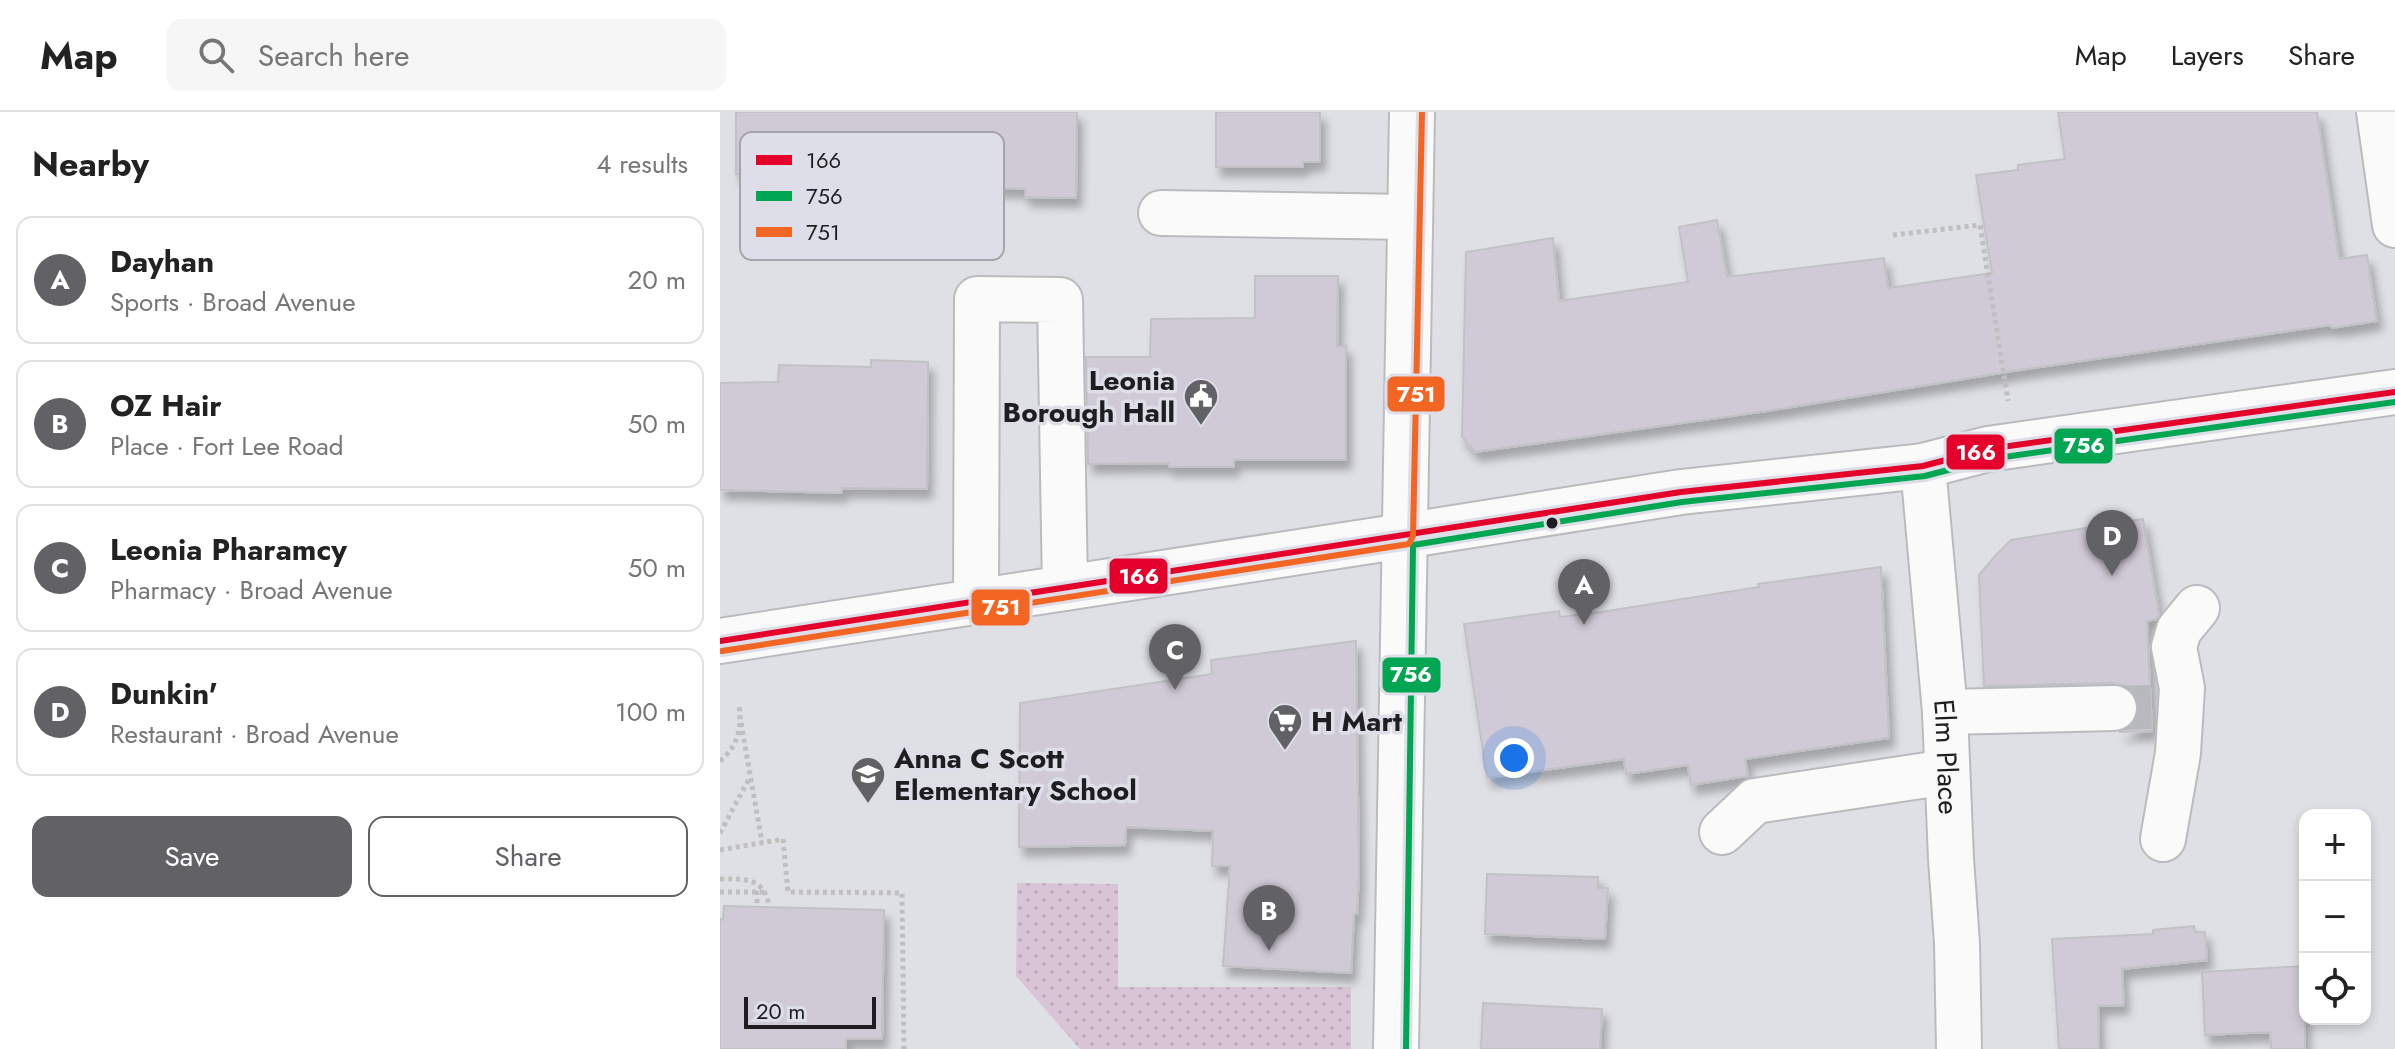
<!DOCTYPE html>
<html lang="en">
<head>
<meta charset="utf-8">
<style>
  body { margin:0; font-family:Jost,sans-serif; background:#f6f6f6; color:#222 }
  .controls { position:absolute; right:24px; bottom:24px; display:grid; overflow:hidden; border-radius:16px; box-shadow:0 4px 12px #0003 }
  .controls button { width:72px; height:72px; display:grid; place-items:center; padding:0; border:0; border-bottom:2px solid #e0e0e0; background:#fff; color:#222; font:40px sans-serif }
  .scale { position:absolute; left:24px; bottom:20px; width:132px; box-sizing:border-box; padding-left:8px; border:4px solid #1e1e21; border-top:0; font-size:22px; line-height:28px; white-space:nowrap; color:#1e1e21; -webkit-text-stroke:6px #dddee7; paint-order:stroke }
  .you { position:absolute; left:794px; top:646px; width:28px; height:28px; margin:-20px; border:6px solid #fff; border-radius:50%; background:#1a73e8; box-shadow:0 0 0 12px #1a73e833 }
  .badge { display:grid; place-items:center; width:52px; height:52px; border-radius:50%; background:#626266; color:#fff; font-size:26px; font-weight:700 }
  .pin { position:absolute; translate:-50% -66px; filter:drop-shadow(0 2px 4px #0008) }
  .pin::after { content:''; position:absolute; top:42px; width:28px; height:24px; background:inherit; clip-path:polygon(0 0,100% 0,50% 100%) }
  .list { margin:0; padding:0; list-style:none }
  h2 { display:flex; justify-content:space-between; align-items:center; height:104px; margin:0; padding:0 32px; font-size:34px }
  h2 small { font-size:26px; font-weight:400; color:#767676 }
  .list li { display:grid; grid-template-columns:52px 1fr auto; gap:24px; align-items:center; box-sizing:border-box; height:128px; margin:0 16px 16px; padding:0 16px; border:2px solid #e0e0e0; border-radius:16px }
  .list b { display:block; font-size:30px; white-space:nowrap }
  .list p { margin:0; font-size:26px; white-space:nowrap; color:#767676 }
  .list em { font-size:26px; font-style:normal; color:#767676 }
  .actions { display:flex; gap:16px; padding:24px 32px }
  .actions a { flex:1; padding:18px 0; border:2px solid #626266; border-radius:16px; text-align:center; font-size:28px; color:#626266 }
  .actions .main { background:#626266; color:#fff }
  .icon { flex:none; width:44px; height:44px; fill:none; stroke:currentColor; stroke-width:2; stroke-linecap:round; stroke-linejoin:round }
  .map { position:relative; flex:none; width:1675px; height:937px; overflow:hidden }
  header { display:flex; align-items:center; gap:48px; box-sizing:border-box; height:112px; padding:0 40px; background:#fff; border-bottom:2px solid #e0e0e0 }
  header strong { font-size:38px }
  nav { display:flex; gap:44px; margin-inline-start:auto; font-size:28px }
  .search { width:560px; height:72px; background:#f6f6f6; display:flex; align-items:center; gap:20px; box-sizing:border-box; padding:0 28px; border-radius:16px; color:#767676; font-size:30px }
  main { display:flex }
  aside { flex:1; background:#fff }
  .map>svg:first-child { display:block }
  .grass { fill:url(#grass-dots) }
  .building { fill:#d0cad6; stroke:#c2c1c5; stroke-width:2; filter:url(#shadow) }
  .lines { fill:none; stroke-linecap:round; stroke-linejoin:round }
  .minor-tunnel { stroke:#b8b9be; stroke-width:44; stroke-dasharray:44 22; stroke-linecap:butt }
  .minor-casing { stroke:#babbbe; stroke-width:48 }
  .major-casing { stroke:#babbbe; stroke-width:48 }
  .path { stroke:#bfbfbf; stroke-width:5; stroke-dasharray:4 4; stroke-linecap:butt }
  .minor { stroke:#fafafb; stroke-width:44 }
  .major { stroke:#fafafb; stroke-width:44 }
  .bus-1-casing { stroke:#dddee7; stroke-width:12 }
  .bus-2-casing { stroke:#dddee7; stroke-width:12 }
  .bus-3-casing { stroke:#dddee7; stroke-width:12 }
  .bus-1 { stroke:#e4002b; stroke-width:6 }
  .bus-2 { stroke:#00a651; stroke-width:6 }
  .bus-3 { stroke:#f26522; stroke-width:6 }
  .bus-dot { fill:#1e1e21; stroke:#dddee7; stroke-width:3 }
  .labels { text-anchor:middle; stroke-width:7; stroke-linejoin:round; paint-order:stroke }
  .poi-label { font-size:28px; font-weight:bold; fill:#1e1e21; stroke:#dddee7; text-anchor:start }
  .street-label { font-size:28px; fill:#1e1e21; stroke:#dddee7 }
  .key { fill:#dddee7; stroke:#a4a4ac; stroke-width:2 }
  .key-label { font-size:22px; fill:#1e1e21 }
  .line-badge { stroke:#dddee7; stroke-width:3 }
  .badge-label { font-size:22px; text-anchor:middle; font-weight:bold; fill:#fff }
</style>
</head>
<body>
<header>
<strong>Map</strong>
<div class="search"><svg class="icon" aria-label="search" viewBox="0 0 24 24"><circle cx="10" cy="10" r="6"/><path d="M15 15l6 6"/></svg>Search here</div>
<nav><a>Map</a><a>Layers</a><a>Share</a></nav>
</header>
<main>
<aside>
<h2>Nearby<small>4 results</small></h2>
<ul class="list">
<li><span class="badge">A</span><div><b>Dayhan</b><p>Sports · Broad Avenue</p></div><em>20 m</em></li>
<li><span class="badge">B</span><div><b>OZ Hair</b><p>Place · Fort Lee Road</p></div><em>50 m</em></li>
<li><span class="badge">C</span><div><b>Leonia Pharamcy</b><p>Pharmacy · Broad Avenue</p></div><em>50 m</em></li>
<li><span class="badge">D</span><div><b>Dunkin'</b><p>Restaurant · Broad Avenue</p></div><em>100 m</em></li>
</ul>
<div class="actions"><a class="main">Save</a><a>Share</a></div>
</aside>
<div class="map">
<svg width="1675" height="937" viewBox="0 0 1675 937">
  <defs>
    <pattern id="grass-dots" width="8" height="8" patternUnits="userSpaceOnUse" patternTransform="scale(2)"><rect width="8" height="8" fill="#d9c4d5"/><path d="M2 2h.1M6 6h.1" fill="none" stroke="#baa8b7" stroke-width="1.8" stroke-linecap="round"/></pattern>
    <filter id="shadow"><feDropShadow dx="5" dy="9" stdDeviation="4" flood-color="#0004"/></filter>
  </defs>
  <rect width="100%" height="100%" fill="#dfe0e5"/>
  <!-- grass -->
  <polygon class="grass" points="297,771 398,772 398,875 631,875 631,937 360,937 296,864"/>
  <!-- building -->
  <g class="building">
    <polygon points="16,0 357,0 356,86 305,85 305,77 176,72 176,100 112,99 112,72 41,72 41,62 16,62"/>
    <polygon points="496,0 600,0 600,50 583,50 583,55 496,55"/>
    <polygon points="1338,0 1597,0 1619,147 1647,143 1657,209 1612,216 1611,213 1293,259 1047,299 755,340 742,325 746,140 833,126 839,189 968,170 959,115 997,108 1007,165 1164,146 1168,176 1272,161 1256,63 1298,58 1298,53 1345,47"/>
    <polygon points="535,164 618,164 617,234 626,234 626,348 514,348 514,355 449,355 449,351 368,352 366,245 430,245 431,207 535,206"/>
    <polygon points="151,248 208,250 207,377 122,376 122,381 0,378 0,271 58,270 59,253 151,255"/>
    <polygon points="1423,407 1439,503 1437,507 1427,509 1432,619 1399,620 1408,617 1415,609 1419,596 1415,582 1405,574 1393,571 1264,574 1259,463 1275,444 1291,428"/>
    <polygon points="1161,455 1169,626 1025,647 1028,664 971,673 968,653 906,662 904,647 767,666 744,512 839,499 840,505 881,500 1039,475 1038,472"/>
    <polygon points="636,529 639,761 637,802 634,802 631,861 503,854 510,754 492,754 493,719 406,715 405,733 299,735 300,591 492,562 491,548"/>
    <polygon points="767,762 878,765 878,776 888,776 885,827 765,822"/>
    <polygon points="4,794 164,798 162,927 126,927 126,937 0,937 0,807 3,808"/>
    <polygon points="1474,814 1475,820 1485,820 1487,848 1402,857 1404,893 1378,894 1379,937 1339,937 1332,827 1433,822 1433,818"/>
    <polygon points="1585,854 1585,937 1551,937 1550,920 1485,923 1482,860"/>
    <polygon points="763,891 882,897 880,937 761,937"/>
  </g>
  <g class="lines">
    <!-- minor-tunnel -->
    <polyline class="minor-tunnel" points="1394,596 1431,595"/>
    <!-- minor casing -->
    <g class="minor-casing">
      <g id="minor">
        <polyline points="1659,0 1675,113"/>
        <polyline points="441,101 689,105"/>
        <path id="s1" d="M1203,354L1225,600L1231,747L1237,831L1239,937"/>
        <polyline points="683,424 961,380 1203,354 1268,337 1675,280"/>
        <polyline points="256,490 257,187 340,188 345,476"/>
        <polyline points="1225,600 1394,596"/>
        <polyline points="1002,720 1035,689 1227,660"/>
        <polyline points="1443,727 1458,641 1462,576 1454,535 1459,518 1477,496"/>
      </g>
    </g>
    <!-- major casing -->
    <g class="major-casing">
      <g id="major">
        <polyline points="0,529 683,424"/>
        <polyline points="676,937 692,0"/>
      </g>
    </g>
    <!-- path -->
    <g class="path">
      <polyline points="1173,123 1260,113 1288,289"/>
      <polyline points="21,611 42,730"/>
      <path d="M0,649C19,633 22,615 19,592"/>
      <polyline points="0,721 30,665"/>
      <polyline points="0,738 63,727 68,780 182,781 184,937"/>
      <path d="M0,767C24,767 44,765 49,794"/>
      <polyline points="37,779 37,794"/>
      <polyline points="0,780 46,780"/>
    </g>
    <!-- minor -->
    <use href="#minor" class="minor"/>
    <!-- major -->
    <use href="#major" class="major"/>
    <!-- bus-1 casing -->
    <g class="bus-1-casing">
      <polyline id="bus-1" points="0,529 961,380 1203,354 1268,337 1675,280"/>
    </g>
    <!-- bus-2 casing -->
    <g class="bus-2-casing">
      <polyline id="bus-2" points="686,937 693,433 962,390 1205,364 1270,347 1675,290"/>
    </g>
    <!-- bus-3 casing -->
    <g class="bus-3-casing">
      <polyline id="bus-3" points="2,539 689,432 693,424 702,0"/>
    </g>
    <!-- bus-1 -->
    <use href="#bus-1" class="bus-1"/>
    <!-- bus-2 -->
    <use href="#bus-2" class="bus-2"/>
    <!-- bus-3 -->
    <use href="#bus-3" class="bus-3"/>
  </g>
  <!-- icons -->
  <defs>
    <g id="civic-pin" transform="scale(1.8)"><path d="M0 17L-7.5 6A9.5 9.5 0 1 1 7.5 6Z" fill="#626266" stroke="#dddee7"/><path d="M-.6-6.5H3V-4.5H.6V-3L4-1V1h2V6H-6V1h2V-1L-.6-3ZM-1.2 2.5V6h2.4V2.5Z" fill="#fff"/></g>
    <g id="supermarket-pin" transform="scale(1.8)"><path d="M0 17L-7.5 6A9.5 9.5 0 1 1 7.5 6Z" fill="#626266" stroke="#dddee7"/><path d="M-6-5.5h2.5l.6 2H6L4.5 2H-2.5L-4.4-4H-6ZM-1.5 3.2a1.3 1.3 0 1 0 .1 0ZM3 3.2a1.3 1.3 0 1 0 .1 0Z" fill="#fff"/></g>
    <g id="school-pin" transform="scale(1.8)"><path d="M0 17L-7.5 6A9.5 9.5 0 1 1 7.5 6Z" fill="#626266" stroke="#dddee7"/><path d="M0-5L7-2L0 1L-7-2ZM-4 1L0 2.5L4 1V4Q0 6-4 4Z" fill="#fff"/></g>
  </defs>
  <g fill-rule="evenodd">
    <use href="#civic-pin" x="481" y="284"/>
    <use href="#supermarket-pin" x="565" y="609"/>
    <use href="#school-pin" x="148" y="662"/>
  </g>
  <!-- markers -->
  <circle class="bus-dot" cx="832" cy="411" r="7"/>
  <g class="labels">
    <!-- poi labels -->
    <g class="poi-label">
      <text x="455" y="278" text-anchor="end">Leonia<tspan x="455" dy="32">Borough Hall</tspan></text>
      <text x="591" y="619">H Mart</text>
      <text x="174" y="656">Anna C Scott<tspan x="174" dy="32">Elementary School</tspan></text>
    </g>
    <!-- street labels -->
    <g class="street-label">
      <text dy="10" stroke="none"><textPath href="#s1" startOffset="292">Elm Place</textPath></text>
    </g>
  </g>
  <!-- legend -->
  <rect x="20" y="20" width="264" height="128" rx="12" class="key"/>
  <rect x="36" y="43" width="36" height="10" fill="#e4002b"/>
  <rect x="36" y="79" width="36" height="10" fill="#00a651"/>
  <rect x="36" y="115" width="36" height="10" fill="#f26522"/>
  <g class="key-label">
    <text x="86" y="56">166</text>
    <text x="86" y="92">756</text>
    <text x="86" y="128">751</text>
  </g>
  <g class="line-badge">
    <rect x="666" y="263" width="60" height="38" rx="8" fill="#f26522"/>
    <rect x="1333" y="315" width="61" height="38" rx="8" fill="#00a651"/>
    <rect x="1225" y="321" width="61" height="38" rx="8" fill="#e4002b"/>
    <rect x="388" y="445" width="61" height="38" rx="8" fill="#e4002b"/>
    <rect x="250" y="476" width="61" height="39" rx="8" fill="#f26522"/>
    <rect x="661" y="544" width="61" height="38" rx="8" fill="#00a651"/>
  </g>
  <g class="badge-label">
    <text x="696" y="290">751</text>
    <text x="1364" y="341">756</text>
    <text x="1256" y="348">166</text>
    <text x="419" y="472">166</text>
    <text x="281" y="503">751</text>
    <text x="691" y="570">756</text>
  </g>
</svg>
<div class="controls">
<button>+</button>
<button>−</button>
<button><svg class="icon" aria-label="locate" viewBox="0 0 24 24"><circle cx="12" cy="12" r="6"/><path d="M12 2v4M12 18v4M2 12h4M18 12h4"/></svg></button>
</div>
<div class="scale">20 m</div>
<div class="you"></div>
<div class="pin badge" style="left:864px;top:513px">A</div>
<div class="pin badge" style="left:549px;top:839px">B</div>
<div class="pin badge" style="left:455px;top:578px">C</div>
<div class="pin badge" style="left:1392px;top:464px">D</div>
</div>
</main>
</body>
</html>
